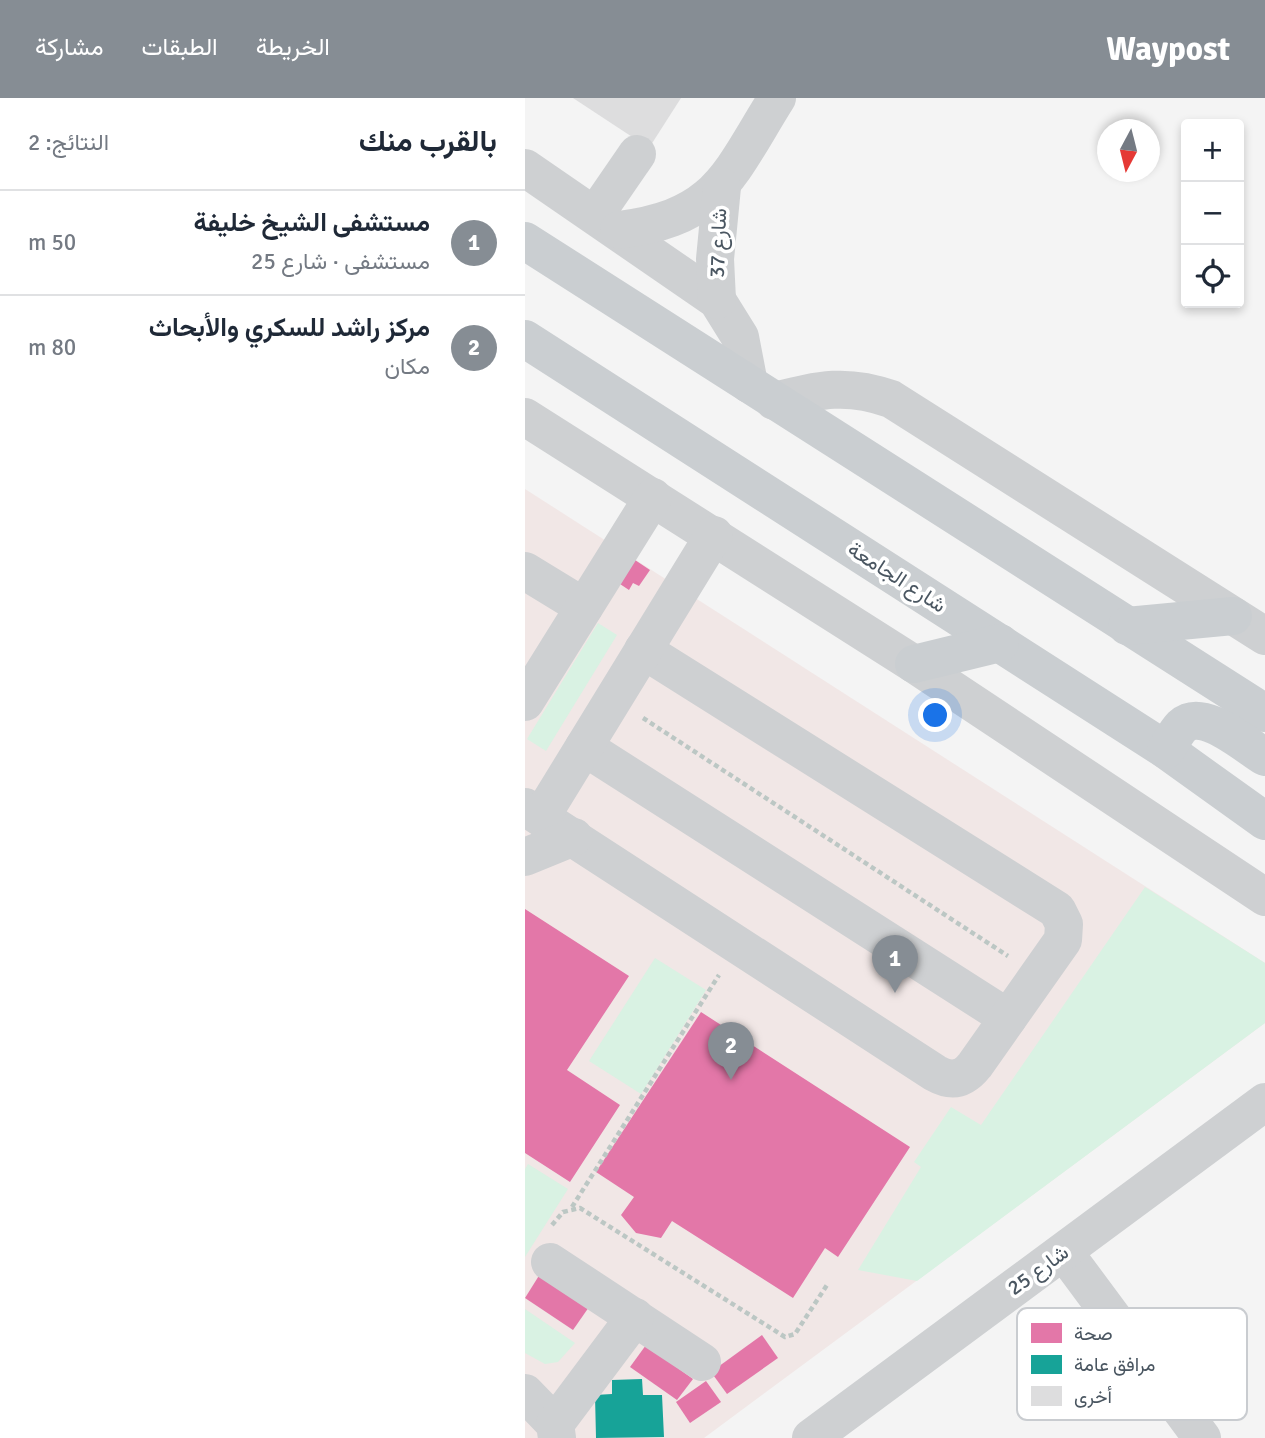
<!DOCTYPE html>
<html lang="ar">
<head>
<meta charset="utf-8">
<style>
  body { margin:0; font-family:Signika,Vazirmatn,sans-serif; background:#f2f2f3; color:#1f2937; direction:rtl }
  .controls { position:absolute; right:21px; top:21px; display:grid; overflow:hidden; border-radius:7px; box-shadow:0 4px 10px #0003 }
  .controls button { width:63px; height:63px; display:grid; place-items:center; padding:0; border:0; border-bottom:2px solid #e0e1e3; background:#fff; color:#1f2937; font:35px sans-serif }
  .compass { position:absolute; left:572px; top:21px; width:63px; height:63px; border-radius:50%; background:#fff; box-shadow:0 4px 10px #0003; rotate:187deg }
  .you { position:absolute; left:411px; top:618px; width:24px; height:24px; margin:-18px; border:5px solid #fff; border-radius:50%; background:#1a73e8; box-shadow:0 0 0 10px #1a73e833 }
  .badge { display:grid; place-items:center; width:46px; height:46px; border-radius:50%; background:#868d94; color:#fff; font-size:23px; font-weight:700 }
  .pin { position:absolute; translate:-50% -58px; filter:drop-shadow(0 2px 4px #0008) }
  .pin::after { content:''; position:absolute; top:37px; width:24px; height:21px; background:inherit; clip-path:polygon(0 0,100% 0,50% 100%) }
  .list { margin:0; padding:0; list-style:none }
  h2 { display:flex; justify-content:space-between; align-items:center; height:91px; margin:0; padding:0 28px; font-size:30px }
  h2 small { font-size:23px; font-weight:400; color:#747a83 }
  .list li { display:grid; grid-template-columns:46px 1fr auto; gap:21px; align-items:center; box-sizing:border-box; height:105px; padding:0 28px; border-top:2px solid #e0e1e3 }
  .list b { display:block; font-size:26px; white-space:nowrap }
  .list p { margin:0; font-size:23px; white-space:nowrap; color:#747a83 }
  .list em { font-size:23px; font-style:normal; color:#747a83 }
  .icon { flex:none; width:38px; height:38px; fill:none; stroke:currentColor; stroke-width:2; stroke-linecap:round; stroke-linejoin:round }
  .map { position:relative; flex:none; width:740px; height:1340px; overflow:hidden; direction:ltr }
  header { display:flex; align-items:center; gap:42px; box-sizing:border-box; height:98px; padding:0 35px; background:#868d94; color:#fff }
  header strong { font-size:33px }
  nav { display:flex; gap:38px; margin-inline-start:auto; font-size:24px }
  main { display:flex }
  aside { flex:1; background:#fff }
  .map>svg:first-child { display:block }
  .medical { fill:#f1e7e6 }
  .green { fill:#d9f2e3 }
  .health { fill:#e377a8 }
  .public { fill:#17a398 }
  .building { fill:#ddddde }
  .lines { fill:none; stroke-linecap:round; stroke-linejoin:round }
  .path { stroke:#bcc7c4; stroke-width:4.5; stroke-dasharray:5 3.5; stroke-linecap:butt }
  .minor { stroke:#ced0d2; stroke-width:38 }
  .major { stroke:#caced1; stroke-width:38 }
  .labels { text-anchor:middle; stroke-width:7; stroke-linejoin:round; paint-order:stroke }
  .street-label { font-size:21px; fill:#4a5661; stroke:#fff }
  .key { fill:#fff; stroke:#c9ccd0; stroke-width:2 }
  .key-label { font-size:19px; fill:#4a5661 }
</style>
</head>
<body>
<header>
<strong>Waypost</strong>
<nav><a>الخريطة</a><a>الطبقات</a><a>مشاركة</a></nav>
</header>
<main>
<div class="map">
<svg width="740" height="1340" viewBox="0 0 740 1340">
  <rect width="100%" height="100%" fill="#f4f4f4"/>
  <!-- medical -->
  <polygon class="medical" points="0,391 740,865 740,925 179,1340 0,1340"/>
  <!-- green -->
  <g class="green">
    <polygon points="73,525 92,537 21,653 2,641"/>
    <polygon points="620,789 740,865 740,925 392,1183 333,1172 396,1069 389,1064 426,1009 456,1027"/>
    <polygon points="130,860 181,892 116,996 64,963"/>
    <polygon points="3,1066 43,1091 0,1159 0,1071"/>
    <polygon points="0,1211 50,1245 33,1264 20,1266 0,1255"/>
  </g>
  <!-- health -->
  <g class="health">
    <polygon points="107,460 125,472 114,488 108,485 104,492 95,486"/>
    <polygon points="0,811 104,878 42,972 95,1007 45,1084 0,1055"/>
    <polygon points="176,914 385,1049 313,1159 300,1150 268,1200 147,1123 136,1140 111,1135 96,1117 109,1099 71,1074"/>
    <polygon points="15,1176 64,1209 48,1232 0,1200"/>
    <polygon points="237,1237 253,1260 202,1296 186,1274"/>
    <polygon points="121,1247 168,1281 152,1302 105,1269"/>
    <polygon points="181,1283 196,1304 165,1325 151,1304"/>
  </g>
  <!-- public -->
  <polygon class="public" points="117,1281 118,1297 137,1297 139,1339 71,1340 70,1297 87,1296 87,1282"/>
  <!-- building -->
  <polygon class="building" points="48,0 156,0 124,50"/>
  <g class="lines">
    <!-- path -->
    <g class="path">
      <polyline points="118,620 483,858"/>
      <polyline points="47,1109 194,877"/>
      <polyline points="27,1127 38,1114 55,1110 260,1239 270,1236 302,1187"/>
    </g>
    <!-- minor -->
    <g class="minor">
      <polyline points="0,70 192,202 215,239 224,286"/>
      <polyline points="70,117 112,56"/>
      <path d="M94,132C194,119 203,78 252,0"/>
      <polyline points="192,202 190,161 197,89"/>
      <path d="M249,303C294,292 321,285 366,301L740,538"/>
      <polyline points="0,319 389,566 740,799"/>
      <polyline points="0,473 59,509"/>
      <polyline points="0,604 128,399"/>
      <polyline points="59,649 483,920"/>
      <path d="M0,709L410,975C426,984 438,982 450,967L538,842L539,826L532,812L118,552"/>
      <polyline points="16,719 189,437"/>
      <polyline points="0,759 49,739"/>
      <polyline points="539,1154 677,1340"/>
      <polyline points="25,1164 177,1264"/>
      <polyline points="0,1295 30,1326 32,1340"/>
      <polyline points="30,1326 110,1219"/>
      <polyline points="286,1340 740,1004"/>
    </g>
    <!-- major -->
    <g class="major">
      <polyline points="0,143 740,615"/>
      <polyline points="0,241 641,652 740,723"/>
      <polyline points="602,528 708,518"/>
      <polyline points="389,566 475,545"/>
      <path d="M641,652C646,644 651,634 657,628C678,609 720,647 740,659"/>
    </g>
  </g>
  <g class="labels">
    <!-- street labels -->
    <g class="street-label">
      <text transform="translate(193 145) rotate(-88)" y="7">شارع 37</text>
      <text transform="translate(372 479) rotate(33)" y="7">شارع الجامعة</text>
      <text transform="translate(513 1172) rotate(-36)" y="7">شارع 25</text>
    </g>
  </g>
  <!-- legend -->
  <rect x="492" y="1210" width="230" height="112" rx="10" class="key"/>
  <rect x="506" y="1225" width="31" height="20" fill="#e377a8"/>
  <rect x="506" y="1257" width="31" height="19" fill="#17a398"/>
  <rect x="506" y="1288" width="31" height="20" fill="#ddddde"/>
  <g class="key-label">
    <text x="549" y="1242">صحة</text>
    <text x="549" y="1273">مرافق عامة</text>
    <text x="549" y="1305">أخرى</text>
  </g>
</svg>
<div class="controls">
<button>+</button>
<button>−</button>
<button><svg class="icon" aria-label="locate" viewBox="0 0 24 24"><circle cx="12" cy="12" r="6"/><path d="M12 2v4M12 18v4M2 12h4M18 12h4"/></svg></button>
</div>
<svg class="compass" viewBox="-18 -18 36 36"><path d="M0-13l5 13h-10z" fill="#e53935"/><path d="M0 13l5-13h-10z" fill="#747a83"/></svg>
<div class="you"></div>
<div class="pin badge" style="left:370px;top:895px">1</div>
<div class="pin badge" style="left:206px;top:982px">2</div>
</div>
<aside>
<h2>بالقرب منك<small>النتائج: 2</small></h2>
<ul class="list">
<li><span class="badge">1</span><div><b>مستشفى الشيخ خليفة</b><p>مستشفى · شارع 25</p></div><em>50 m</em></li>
<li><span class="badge">2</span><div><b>مركز راشد للسكري والأبحاث</b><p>مكان</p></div><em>80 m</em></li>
</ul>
</aside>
</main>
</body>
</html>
